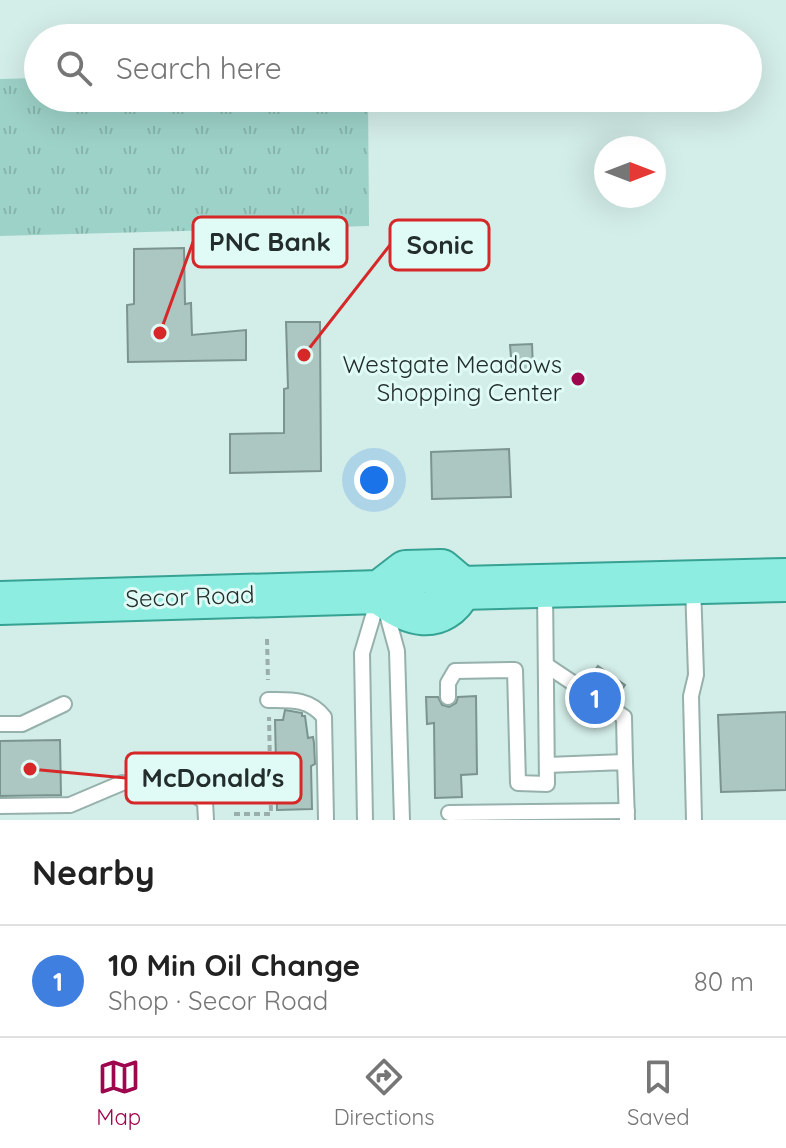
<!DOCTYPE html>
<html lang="en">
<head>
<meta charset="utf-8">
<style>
  body { margin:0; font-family:Quicksand,sans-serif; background:#f6f6f6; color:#222 }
  .compass { position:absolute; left:594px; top:136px; width:72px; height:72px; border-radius:50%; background:#fff; box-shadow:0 8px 32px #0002; rotate:90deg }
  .you { position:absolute; left:374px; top:480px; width:28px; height:28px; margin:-20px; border:6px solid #fff; border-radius:50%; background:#1a73e8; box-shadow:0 0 0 12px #1a73e833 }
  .badge { display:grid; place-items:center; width:52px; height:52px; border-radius:50%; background:#9e064e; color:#fff; font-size:26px; font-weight:700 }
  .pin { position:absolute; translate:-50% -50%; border:4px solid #fff; box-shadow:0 2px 8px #0006 }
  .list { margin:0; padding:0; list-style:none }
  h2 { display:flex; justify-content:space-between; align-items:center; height:104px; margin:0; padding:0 32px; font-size:34px }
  h2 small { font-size:26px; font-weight:400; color:#767676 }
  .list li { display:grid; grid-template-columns:52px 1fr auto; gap:24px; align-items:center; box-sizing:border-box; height:112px; padding:0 32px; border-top:2px solid #e0e0e0 }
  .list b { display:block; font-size:30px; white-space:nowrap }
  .list p { margin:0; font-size:26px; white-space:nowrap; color:#767676 }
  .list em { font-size:26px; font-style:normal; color:#767676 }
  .icon { flex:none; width:44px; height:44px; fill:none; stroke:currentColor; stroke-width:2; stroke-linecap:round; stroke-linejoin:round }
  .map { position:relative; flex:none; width:786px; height:820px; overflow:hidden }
  .search { position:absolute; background:#fff; box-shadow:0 8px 32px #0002; left:24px; right:24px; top:24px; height:88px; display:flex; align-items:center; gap:20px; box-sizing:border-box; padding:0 28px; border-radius:44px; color:#767676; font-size:30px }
  .sheet { height:216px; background:#fff }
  nav { display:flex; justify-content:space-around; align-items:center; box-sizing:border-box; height:112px; border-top:2px solid #e0e0e0; background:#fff; font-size:22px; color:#767676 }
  nav a { display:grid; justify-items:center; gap:4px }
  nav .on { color:#9e064e }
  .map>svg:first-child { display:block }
  .grass { fill:url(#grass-tufts) }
  .building { fill:#acc6c1; stroke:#7b948f; stroke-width:2 }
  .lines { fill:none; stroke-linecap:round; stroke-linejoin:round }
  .lane-casing { stroke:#96b0ab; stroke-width:18 }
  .primary-casing { stroke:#36a293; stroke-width:46 }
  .path { stroke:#9aafab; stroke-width:4; stroke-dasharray:6 4; stroke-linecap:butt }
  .lane { stroke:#fff; stroke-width:14 }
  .primary { stroke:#8dede0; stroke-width:42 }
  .poi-dot { fill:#9e064e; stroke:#e0fbf5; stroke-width:3 }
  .labels { text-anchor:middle; stroke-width:6; stroke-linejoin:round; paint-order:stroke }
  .poi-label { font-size:24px; fill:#232e2c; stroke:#e0fbf5; text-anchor:end }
  .street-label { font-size:24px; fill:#232e2c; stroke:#e0fbf5 }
  .leader { fill:none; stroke:#d62828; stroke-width:3 }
  .callout-dot { fill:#d62828; stroke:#e0fbf5; stroke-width:3 }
  .callout { fill:#e0fbf5; stroke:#d62828; stroke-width:3 }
  .callout-label { font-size:26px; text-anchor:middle; font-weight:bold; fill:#232e2c }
</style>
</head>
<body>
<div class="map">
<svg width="786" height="820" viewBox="0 0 786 820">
  <defs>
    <pattern id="grass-tufts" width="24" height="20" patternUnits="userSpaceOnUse" patternTransform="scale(2)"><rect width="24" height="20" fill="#9dd2c8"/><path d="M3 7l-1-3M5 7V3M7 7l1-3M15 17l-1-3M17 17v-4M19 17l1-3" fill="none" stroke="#87b5ac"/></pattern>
  </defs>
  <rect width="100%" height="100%" fill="#d3ede8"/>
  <!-- grass -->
  <polygon class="grass" points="38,78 38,98 368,98 369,226 0,236 0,79"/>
  <!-- building -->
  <g class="building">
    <polygon points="184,248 185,304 191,303 192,335 246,330 246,360 128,362 127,305 134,304 134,249"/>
    <polygon points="286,322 320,322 321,471 230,473 230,434 284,433 284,389 288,388"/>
    <polygon points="532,344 533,369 512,370 510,345"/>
    <polygon points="509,449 511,497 432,499 431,452"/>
    <polygon points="598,666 625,685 615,699 609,697 601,701 599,707 603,715 595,727 568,708 576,697 582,699 590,695 592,689 587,681"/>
    <polygon points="476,696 477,774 461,775 462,797 435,798 434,723 427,724 426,697 438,697 442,705 449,707 456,703 458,697"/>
    <polygon points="285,710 302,713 302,716 305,716 308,738 313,737 314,743 315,764 311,766 312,809 277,810 275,720 283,720"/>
    <polygon points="786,712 786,790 721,792 718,715"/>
    <polygon points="60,740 61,795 0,796 0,741"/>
  </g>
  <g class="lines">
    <!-- lane casing -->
    <g class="lane-casing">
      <g id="lane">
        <polyline points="693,586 696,675 691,696 694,820"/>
        <polyline points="385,607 397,651 402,820"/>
        <polyline points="546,665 582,689"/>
        <polyline points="448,697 448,683 455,671 515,670 518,783 547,784 545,590"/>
        <path d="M268,700C290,700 309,698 324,717L326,820"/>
        <polyline points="609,707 624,717 625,762"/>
        <polyline points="0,724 22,724 64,704"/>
        <polyline points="547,765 625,762 627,820"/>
        <polyline points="145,771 177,781 205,802 206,820"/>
        <polyline points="0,806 70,805 122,783"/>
        <polyline points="449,813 627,811"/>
        <polyline points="365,820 362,653 379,596"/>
      </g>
    </g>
    <!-- primary casing -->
    <g class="primary-casing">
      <g id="primary">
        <path d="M380,592C408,615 440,627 461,588"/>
        <polyline points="0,603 380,592 406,572 441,571 461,588 786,580"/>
      </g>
    </g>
    <!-- path -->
    <g class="path">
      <polyline points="267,639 268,680"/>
      <polyline points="234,814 271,814 269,717"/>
    </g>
    <!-- lane -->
    <use href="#lane" class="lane"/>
    <!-- primary -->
    <use href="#primary" class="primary"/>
  </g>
  <!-- markers -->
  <circle class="poi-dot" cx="578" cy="379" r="8"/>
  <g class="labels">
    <!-- poi labels -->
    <g class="poi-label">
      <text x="562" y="373">Westgate Meadows<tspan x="562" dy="28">Shopping Center</tspan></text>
    </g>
    <!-- street labels -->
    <g class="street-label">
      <text transform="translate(190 597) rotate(-2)" y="8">Secor Road</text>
    </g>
  </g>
  <!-- callouts -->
  <path class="leader" d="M160 333L193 242M304 355L390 245M30 769L126 778"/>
  <g class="callout-dot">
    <circle cx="160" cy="333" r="8"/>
    <circle cx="304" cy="355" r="8"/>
    <circle cx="30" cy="769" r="8"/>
  </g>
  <g class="callout">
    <rect x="193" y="217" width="154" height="50" rx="8"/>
    <rect x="390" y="220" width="99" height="50" rx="8"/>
    <rect x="126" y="753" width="175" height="50" rx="8"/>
  </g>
  <g class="callout-label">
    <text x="270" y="251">PNC Bank</text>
    <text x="440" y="254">Sonic</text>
    <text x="213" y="787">McDonald's</text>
  </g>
</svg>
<svg class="compass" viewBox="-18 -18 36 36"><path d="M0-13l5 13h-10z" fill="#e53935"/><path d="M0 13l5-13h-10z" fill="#767676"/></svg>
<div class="you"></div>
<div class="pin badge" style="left:595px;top:698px;background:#3f7fe0">1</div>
<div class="search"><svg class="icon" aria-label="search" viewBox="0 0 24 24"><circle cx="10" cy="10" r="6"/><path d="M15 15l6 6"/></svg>Search here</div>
</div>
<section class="sheet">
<h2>Nearby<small></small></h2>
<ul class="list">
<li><span class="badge" style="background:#3f7fe0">1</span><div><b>10 Min Oil Change</b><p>Shop · Secor Road</p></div><em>80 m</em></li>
</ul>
</section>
<nav>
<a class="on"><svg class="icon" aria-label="map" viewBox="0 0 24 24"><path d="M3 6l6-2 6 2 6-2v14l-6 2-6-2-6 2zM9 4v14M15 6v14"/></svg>Map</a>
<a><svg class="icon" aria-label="directions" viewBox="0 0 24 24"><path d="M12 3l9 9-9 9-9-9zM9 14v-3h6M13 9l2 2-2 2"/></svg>Directions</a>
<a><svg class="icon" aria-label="saved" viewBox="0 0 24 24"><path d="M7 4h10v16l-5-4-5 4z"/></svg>Saved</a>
</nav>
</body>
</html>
